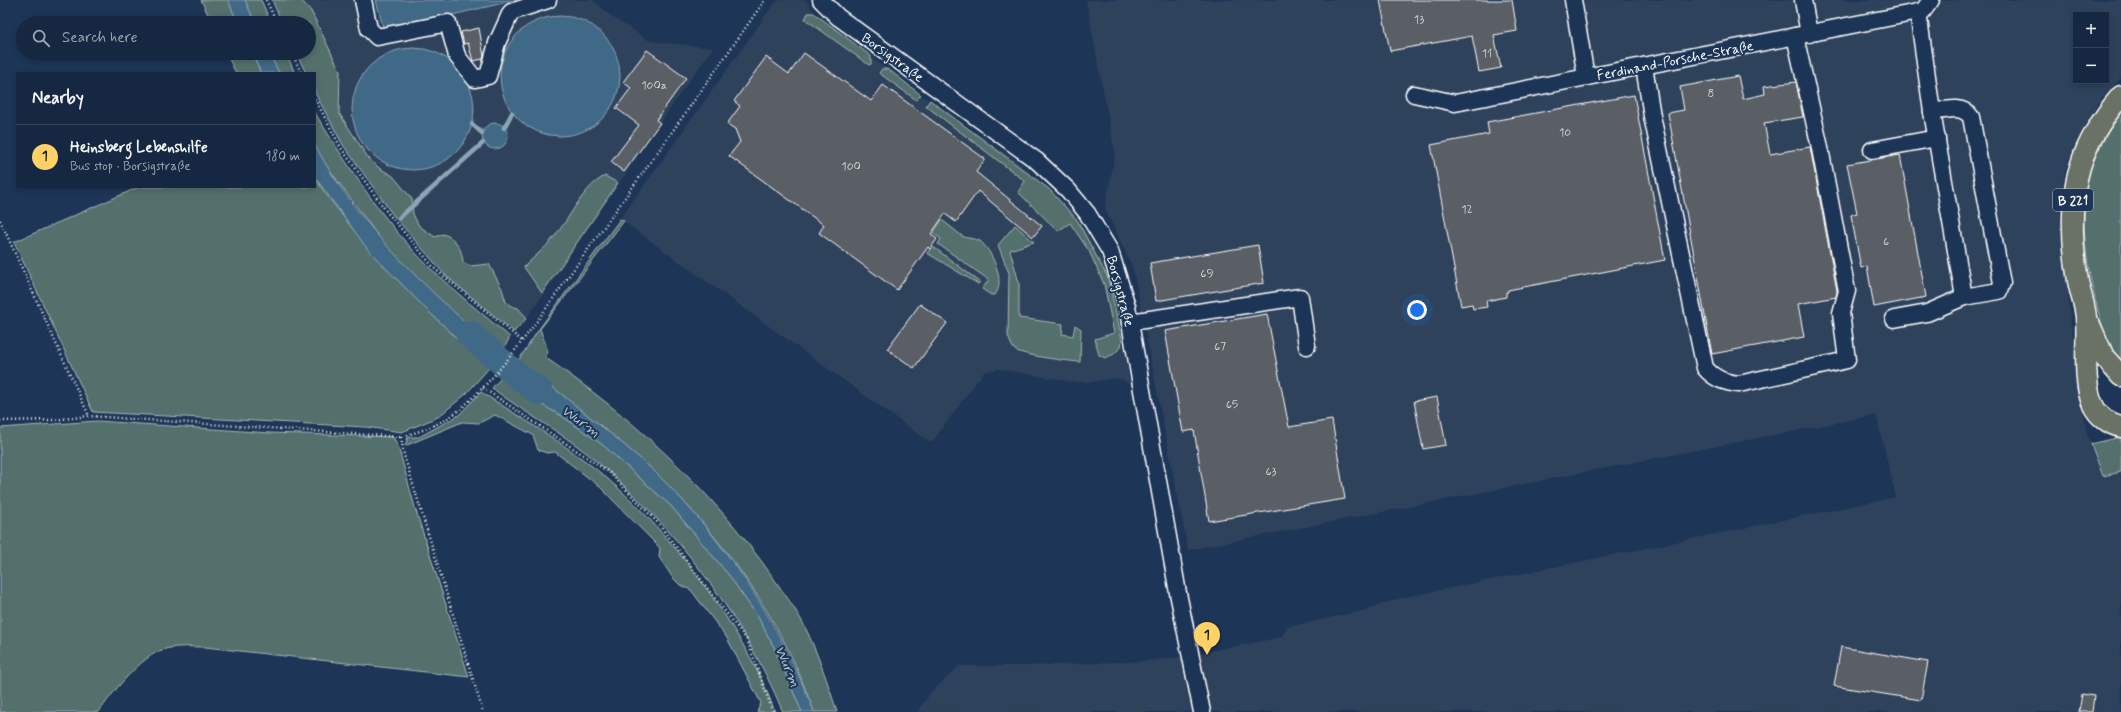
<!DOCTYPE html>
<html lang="en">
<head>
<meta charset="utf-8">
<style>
  body { margin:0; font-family:Mynerve,sans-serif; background:#23344c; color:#f1f3f6 }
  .controls { position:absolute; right:12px; top:12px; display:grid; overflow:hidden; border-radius:0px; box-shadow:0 2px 6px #0003 }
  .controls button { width:36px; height:36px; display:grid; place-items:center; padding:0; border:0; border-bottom:1px solid #35445a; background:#162841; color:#f1f3f6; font:20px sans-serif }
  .you { position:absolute; left:1417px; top:310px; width:14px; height:14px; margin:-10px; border:3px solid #fff; border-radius:50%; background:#1a73e8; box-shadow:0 0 0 6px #1a73e833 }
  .badge { display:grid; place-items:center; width:26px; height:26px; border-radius:50%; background:#ffd166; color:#111; font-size:13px; font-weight:700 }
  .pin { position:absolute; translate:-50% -33px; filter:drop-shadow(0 1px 2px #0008) }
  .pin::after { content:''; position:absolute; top:21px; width:14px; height:12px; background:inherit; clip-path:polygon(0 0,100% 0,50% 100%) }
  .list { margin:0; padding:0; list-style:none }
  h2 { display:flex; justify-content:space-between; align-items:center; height:52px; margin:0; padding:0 16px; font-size:17px }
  h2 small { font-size:13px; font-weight:400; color:#9ea6b1 }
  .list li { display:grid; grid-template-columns:26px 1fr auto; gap:12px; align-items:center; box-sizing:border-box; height:64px; padding:0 16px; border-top:1px solid #35445a }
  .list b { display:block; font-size:15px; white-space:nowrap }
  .list p { margin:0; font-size:13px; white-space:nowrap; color:#9ea6b1 }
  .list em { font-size:13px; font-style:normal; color:#9ea6b1 }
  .icon { flex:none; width:22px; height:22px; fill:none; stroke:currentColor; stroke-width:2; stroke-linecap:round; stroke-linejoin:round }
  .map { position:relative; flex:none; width:2121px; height:712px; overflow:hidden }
  .search { position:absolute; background:#162841; box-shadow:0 2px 6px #0003; left:16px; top:16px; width:300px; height:44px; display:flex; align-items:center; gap:10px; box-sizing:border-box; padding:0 14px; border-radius:22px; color:#9ea6b1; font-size:15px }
  .panel { position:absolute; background:#162841; box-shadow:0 2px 6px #0003; left:16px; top:72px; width:300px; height:116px; border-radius:0px }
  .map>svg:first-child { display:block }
  .built { fill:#2f425b; fill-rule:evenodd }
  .green { fill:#536f6d; stroke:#a9b7b6 }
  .water { fill:#3f6987; stroke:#8ca5b7 }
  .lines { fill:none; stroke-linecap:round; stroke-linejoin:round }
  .stream { stroke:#8ca5b7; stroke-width:4.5 }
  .river { stroke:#3f6987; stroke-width:27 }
  .building { fill:#5a5f65; stroke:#fff }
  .minor-casing { stroke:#fff; stroke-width:19 }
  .major-casing { stroke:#fff; stroke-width:23 }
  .path { stroke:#fff; stroke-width:2.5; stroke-dasharray:1 3; stroke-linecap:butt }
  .minor { stroke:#1d3557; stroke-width:16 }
  .major { stroke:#6a7165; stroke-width:20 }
  .labels { text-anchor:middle; stroke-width:4; stroke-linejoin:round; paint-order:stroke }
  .number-label { font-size:12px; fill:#d6d7d8 }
  .shield { fill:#1d3557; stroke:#bbc2cd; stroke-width:1 }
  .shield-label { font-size:13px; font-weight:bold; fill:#fff }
  .street-label { font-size:14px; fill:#fff; stroke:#1d3557 }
  .water-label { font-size:15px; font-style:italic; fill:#b2c3cf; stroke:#1d3557 }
</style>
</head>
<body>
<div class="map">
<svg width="2121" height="712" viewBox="0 0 2121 712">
  <rect width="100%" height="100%" fill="#1d3557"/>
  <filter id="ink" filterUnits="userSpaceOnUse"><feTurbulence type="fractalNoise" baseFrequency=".025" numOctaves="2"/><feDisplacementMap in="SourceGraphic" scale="8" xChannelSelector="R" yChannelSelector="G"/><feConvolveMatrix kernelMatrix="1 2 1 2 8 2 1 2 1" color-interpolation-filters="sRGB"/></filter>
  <g filter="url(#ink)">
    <!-- built -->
    <g class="built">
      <polygon points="272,0 593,0 612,17 650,41 713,48 689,81 527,318 514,332 445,275 393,215 343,145 315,93 315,73 306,73 296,53 309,53 309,23 282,23"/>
      <polygon points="780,0 806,0 817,17 921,95 1018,162 1076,215 1098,252 1111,278 1116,300 1130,385 1123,380 1114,378 1092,382 1072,382 999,369 984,372 931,443 620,219 774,4"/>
      <path d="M1086,0H2121V78L2102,98L2083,128L2066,167L2059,205L2071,323L2087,435L2103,476L2121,472V712H917L932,691L959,666H1028L1146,661L1180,657L1282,637L1287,627L1362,611L1401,598L1896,497L1876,415L1188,550L1133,268L1105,209L1115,153ZM2076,15H2106V81H2076Z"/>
    </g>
    <!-- green -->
    <g class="green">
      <polygon points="201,0 228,0 238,23 212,23"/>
      <polygon points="245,0 261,0 271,23 255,23"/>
      <path d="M272,0H301L311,11L340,71L339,113L367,156L379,168L393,176L412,199L413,214L419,226L435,237L443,234C456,238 462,249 463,262L470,266L489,264L502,289L506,302L511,306L518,308L527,318L514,332L445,275L393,215L343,145L315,93V73H306L296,53H309V23H282Z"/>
      <polygon points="808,13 814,13 871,56 871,64 869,65 805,19"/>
      <polygon points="226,53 252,53 261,73 236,73"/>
      <polygon points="269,53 286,53 295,73 279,73"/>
      <polygon points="882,69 887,69 892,72 921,95 916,100 879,73"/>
      <polygon points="930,100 1049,189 1077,220 1108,278 1122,339 1121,347 1114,354 1105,358 1099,355 1095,339 1114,333 1104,284 1089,251 1070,223 1058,231 1018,192 1025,181 926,106"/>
      <path d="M2121,110V360C2107,350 2103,327 2098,311C2084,257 2075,196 2099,143C2105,132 2114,121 2121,110Z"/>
      <path d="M315,113C349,168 385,224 431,269C456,293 484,315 510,337L501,354L431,292L384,244L323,161L315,145Z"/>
      <path d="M605,176L618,183L542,293L524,267C535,256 548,246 557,233C572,215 583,187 605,176Z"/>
      <path d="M315,177C323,192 335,205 345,219C387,274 438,321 489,368L466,394L438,417L402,432L365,427L93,412L14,242L139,187H315Z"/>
      <path d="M620,219L624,221L540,329L547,348L546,358C632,417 712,490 772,576C783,592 796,609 805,627C818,654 828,683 837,712H814C808,696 802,680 795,664C762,592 711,527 655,472C615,435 571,403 529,368L516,364L539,329Z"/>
      <path d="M942,220C949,225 955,231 962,236C967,239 975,238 980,241C992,251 1006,281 995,295H991L982,289L989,280L938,244L941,239L933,233Z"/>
      <path d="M1015,225L1034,242L1010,250L1019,283V318L1063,324L1062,334L1073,336L1075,325L1081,329L1080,362C1067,361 1025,356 1015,350C1011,346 1010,341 1008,336L1009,273L998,245Z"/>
      <polygon points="932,246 980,282 978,284 927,253"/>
      <path d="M503,376L535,401L562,416L603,445L671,506L728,574L758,617L774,647L802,712H783C741,612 673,524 589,455C559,431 523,412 492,388Z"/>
      <path d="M481,392C520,417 560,441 597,470C665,524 746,630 775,712H757L761,703L727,638L691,590L680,585L673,578L659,557L660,548L599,486L555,452L547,453L538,450L533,435L495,415L479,423L462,422L405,446L408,437H419L459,415Z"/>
      <path d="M97,421L270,433L393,437L398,446L416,511L469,677L205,647C190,647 171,645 157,652C136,663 112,693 99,712H0V428Z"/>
      <polygon points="2121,437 2121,472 2103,476 2091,444"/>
    </g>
    <!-- water -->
    <g class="water">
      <polygon points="228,0 245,0 255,23 238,23"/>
      <polygon points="376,0 516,0 384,31"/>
      <circle cx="560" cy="76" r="60"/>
      <circle cx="413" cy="109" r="61"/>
      <polygon points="252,53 269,53 279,73 261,73"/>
      <circle cx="495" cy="136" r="13"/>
      <path d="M315,145C360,230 430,291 501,354L489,368L427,310L369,251L315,177Z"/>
      <path d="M516,364L529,368C571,403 615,435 655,472C725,540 779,621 814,712H802L774,647L758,617L728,574L671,506L603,445L562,416L535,401L503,376Z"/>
    </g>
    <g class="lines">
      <!-- stream -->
      <g class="stream">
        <polyline points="472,124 482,133"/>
        <polyline points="504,128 512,113"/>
        <polyline points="399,218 483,143"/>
      </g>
      <!-- river -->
      <polyline class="river" points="469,334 518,376 540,392"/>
    </g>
    <!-- building -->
    <g class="building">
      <polygon points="1380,0 1512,0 1517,31 1494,35 1501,68 1479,72 1472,36 1390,51"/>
      <polygon points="479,28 484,56 483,59 473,61 468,43 464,44 461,32"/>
      <polygon points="647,50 686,78 656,120 660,123 624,172 611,162 639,125 616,108 631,88 623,82"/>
      <polygon points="804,53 871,101 883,85 985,159 976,172 1042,226 1033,237 978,191 956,222 945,214 931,234 937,239 930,249 928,247 897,290 819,233 824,225 729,156 740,142 735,129 727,124 740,106 734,101 766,57 789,74"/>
      <polygon points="1738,76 1743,99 1765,94 1764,86 1796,82 1803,117 1764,123 1770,154 1810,147 1837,291 1836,297 1798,304 1804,337 1712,354 1668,113 1684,110 1680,87"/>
      <polygon points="1634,95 1665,260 1508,290 1508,292 1506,292 1506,297 1486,301 1487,307 1473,309 1472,304 1461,306 1431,145 1489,134 1487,122"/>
      <polygon points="1900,155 1926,297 1874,307 1867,266 1861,268 1851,215 1857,213 1847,164"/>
      <polygon points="1258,245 1264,283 1156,301 1150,263"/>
      <polygon points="920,304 947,323 914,368 887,349"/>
      <polygon points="1267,314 1289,427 1332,420 1345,499 1209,521 1194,430 1183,432 1165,331"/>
      <polygon points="1437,397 1446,445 1423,449 1414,401"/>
      <polygon points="1841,647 1928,662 1921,700 1834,686"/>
      <polygon points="2082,694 2094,696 2092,712 2079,712"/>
    </g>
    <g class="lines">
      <!-- minor casing -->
      <g class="minor-casing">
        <g id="minor">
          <polyline points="363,0 369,29 377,37 448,23 457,56 475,79 488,76 497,43 511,12 548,0"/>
          <polyline points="821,0 838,17 1037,161 1068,190 1087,213 1110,251 1127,306 1178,593 1202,712"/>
          <polyline points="1573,0 1586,77"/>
          <polyline points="1803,0 1809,34"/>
          <path d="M1644,66L1652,116L1705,368C1714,379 1725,383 1739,384L1847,360L1841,313L1847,291L1819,143L1795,36"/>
          <polyline points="1414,94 1455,103 1923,11 1931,0"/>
          <polyline points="1932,112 1964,297"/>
          <polyline points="1872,150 1937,138"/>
          <path d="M1894,319L1927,313L1964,297L1999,291L2002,283L1971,117C1962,104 1946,110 1932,112L1918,12"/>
          <polyline points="1130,322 1300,297 1307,346"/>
        </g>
      </g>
      <!-- major casing -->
      <g class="major-casing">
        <g id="major">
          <path d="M2121,96C2103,117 2088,140 2080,167C2069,203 2072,244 2078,281C2080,293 2085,305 2086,317C2088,343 2082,381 2093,405C2098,416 2110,425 2121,427"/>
          <polyline points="2090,325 2104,357 2121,376"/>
        </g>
      </g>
      <!-- path -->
      <g class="path">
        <polyline points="266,0 277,23"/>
        <polyline points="292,53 301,73"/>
        <polyline points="315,99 341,148 387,212 435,269 522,341"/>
        <polyline points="0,220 89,416"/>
        <polyline points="483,388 610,473 658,523 747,640 773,712"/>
        <path d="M0,421L54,420L89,416L401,437C425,430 447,422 465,405C511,363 545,309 581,259C643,173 704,87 765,0"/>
        <polyline points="401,437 404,455 483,712"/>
      </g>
      <!-- minor -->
      <use href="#minor" class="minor"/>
      <!-- major -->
      <use href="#major" class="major"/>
    </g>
  </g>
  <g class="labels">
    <!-- number labels -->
    <g class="number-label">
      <text x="1419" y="23">13</text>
      <text x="1487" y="57">11</text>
      <text x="654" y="89">100a</text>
      <text x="1711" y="97">8</text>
      <text x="1565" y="136">10</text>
      <text x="851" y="170">100</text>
      <text x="1467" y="213">12</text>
      <text x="1886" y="245">6</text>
      <text x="1207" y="277">69</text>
      <text x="1220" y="350">67</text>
      <text x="1232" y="408">65</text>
      <text x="1271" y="475">63</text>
    </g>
    <!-- shield labels -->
    <rect class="shield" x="2053" y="189" width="40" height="22" rx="3"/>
    <g class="shield-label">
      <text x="2073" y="205">B 221</text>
    </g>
    <!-- street labels -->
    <g class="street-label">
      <text transform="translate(893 57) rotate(36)" y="5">Borsigstraße</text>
      <text transform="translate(1675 60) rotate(-11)" y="5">Ferdinand-Porsche-Straße</text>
      <text transform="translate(1121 291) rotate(75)" y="5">Borsigstraße</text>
    </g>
    <!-- water labels -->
    <g class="water-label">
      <text transform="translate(581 421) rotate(36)" y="5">Wurm</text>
      <text transform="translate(788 666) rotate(66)" y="5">Wurm</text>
    </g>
  </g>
</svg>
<div class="controls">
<button>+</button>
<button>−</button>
</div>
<div class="you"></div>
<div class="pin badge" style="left:1207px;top:655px">1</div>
<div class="search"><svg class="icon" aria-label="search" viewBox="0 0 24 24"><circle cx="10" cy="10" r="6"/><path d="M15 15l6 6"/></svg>Search here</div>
<section class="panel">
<h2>Nearby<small></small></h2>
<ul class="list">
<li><span class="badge">1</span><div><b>Heinsberg Lebenshilfe</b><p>Bus stop · Borsigstraße</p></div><em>180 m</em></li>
</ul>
</section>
</div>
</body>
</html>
